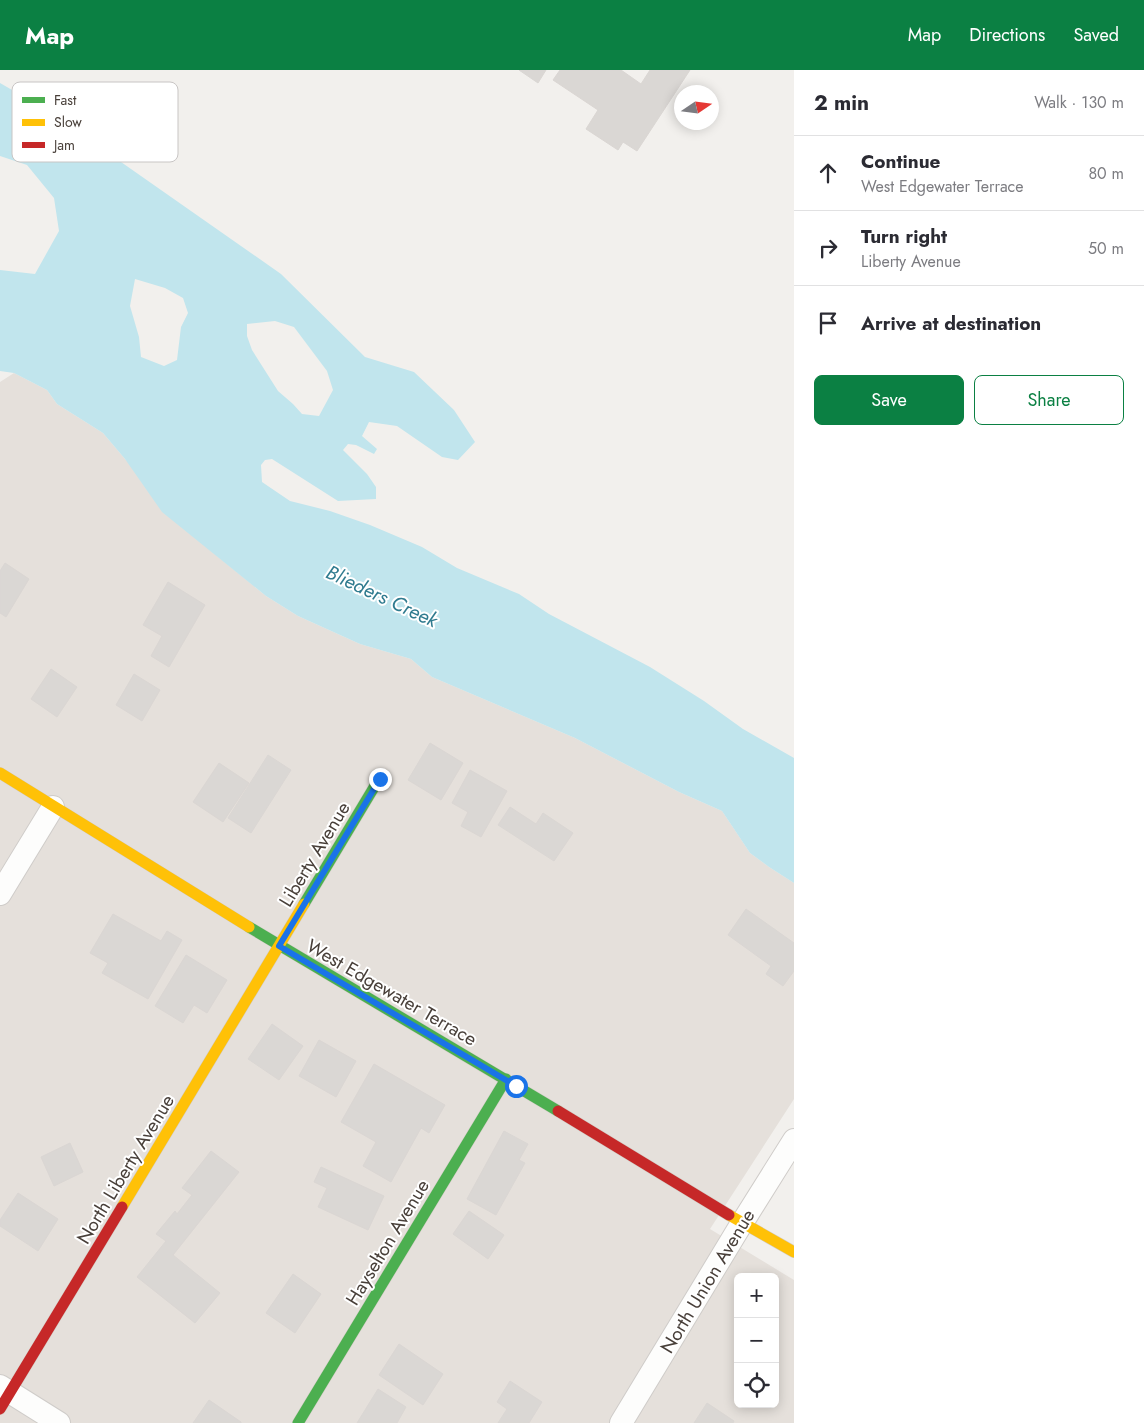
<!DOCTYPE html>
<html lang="en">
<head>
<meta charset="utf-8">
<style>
  body { margin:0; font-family:Jost,sans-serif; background:#f7f7f7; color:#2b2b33 }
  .controls { position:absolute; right:15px; bottom:15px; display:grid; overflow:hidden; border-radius:8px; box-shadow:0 2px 12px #0003 }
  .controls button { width:45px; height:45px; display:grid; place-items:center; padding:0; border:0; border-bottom:1px solid #e1e1e2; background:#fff; color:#2b2b33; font:25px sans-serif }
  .compass { position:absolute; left:674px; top:15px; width:45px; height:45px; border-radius:50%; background:#fff; box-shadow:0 2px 12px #0003; rotate:77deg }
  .stop { position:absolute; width:15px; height:15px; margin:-11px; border:4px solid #1a73e8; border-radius:50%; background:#fff }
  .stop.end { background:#1a73e8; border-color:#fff; box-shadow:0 1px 5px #0008 }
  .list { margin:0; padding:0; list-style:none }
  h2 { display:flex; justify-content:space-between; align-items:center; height:65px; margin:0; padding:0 20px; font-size:21px }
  h2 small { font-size:16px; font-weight:400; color:#7c7c81 }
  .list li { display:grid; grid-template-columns:32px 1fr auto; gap:15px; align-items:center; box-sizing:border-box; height:75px; padding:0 20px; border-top:1px solid #e1e1e2 }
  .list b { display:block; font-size:19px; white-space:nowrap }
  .list p { margin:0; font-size:16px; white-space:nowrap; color:#7c7c81 }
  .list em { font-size:16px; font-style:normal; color:#7c7c81 }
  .actions { display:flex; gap:10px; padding:15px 20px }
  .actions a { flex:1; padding:11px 0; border:1px solid #0b8043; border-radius:8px; text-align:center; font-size:18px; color:#0b8043 }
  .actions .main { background:#0b8043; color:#fff }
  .icon { flex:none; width:28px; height:28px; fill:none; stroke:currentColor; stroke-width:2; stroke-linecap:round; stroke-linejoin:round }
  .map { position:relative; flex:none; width:794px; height:1353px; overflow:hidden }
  header { display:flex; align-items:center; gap:30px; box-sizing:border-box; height:70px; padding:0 25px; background:#0b8043; color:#fff }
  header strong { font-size:24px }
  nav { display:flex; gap:28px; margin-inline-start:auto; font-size:18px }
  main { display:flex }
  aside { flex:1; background:#fff }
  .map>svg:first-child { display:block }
  .residential { fill:#e5e0db; fill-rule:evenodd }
  .water { fill:#c1e5ed; fill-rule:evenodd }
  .building { fill:#dad7d4; stroke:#dad6d3 }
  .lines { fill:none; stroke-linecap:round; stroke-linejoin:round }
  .street-casing { stroke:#cfccc9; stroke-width:24 }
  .fast-casing { stroke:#d2ccc5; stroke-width:12 }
  .slow-casing { stroke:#d2ccc5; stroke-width:12 }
  .jam-casing { stroke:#d2ccc5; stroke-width:12 }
  .street { stroke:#fdfdfc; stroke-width:22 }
  .fast { stroke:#4caf50; stroke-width:11 }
  .slow { stroke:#ffc107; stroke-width:11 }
  .jam { stroke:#c62828; stroke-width:11 }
  .route { stroke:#1a73e8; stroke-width:6 }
  .labels { text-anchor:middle; stroke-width:4; stroke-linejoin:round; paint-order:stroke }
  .street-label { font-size:19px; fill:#483f39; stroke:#fff }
  .water-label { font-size:20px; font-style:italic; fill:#307b8f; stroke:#fff }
  .key { fill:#fff; stroke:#c8c5c4; stroke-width:1 }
  .key-label { font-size:14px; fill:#483f39 }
</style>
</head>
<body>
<header>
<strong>Map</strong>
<nav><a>Map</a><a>Directions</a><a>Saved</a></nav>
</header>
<main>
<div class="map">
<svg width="794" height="1353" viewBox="0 0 794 1353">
  <rect width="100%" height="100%" fill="#f2f0ed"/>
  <!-- residential -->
  <path class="residential" d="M14,303L47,320L57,334L103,363L125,389L217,486L266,526L298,546L360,574L411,589L432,607L575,668L679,722L722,741L750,783L769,797L794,813V1029L710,1159L794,1210V1353H0V312ZM738,1207H775V1334H738Z"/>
  <!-- water -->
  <path class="water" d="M0,13L71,54L121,92L281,204L365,287L414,302L454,340L475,372L458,390L442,387L397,356L369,352L362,366L377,379L374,384L356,375L348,374L343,380L367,404L376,417V429L338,431L272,389L265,390L261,395L262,412L290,431L330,441L370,455L422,477L457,498L519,524L549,544L650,597L704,631L743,659L794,688V813L769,797L750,783L722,741L679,722L575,668L432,607L411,589L360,574L298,546L266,526L162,442L125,389L103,363L57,334L47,320L14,303L0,301V200L35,204L59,161L54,128L27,95L0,86ZM135,209L165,218L183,228L188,243L181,257L177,290L164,296L141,287L139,267L130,236ZM275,251L294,257L327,301L333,320L319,346L302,344L293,334L278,321L252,280L247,266V254Z"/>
  <!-- building -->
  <g class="building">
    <polygon points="519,0 546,0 538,13"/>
    <polygon points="560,0 621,0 641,14 650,0 690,0 637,81 623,72 618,80 586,59 598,40 553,10"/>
    <polygon points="5,493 29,509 6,547 0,543 0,501"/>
    <polygon points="168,512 205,535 169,597 151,586 162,566 143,555"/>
    <polygon points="51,599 77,617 57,647 31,629"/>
    <polygon points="134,604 160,620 142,651 116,635"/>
    <polygon points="430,673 463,693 441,730 408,710"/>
    <polygon points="268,685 291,700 251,763 228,748"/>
    <polygon points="219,693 249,713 223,752 193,732"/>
    <polygon points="470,700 507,721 481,767 461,756 468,742 452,733"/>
    <polygon points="510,737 536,754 543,743 573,763 554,791 498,755"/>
    <polygon points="746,839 794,873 794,901 783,916 766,904 771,896 728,865"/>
    <polygon points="113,844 161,871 167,861 182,870 148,929 102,903 108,893 90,883"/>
    <polygon points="186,885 227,910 207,943 194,935 183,953 155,936"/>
    <polygon points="272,954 303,976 279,1010 248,989"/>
    <polygon points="319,970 356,991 336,1027 299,1006"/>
    <polygon points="374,994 445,1035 429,1063 421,1058 391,1112 363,1096 376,1072 341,1052"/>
    <polygon points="504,1061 528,1074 519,1090 525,1093 496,1145 467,1129"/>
    <polygon points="70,1073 83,1102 54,1116 41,1087"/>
    <polygon points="211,1081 239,1102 173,1185 220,1223 195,1253 137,1207 166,1171 156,1164 175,1141 177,1144 192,1125 182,1118"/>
    <polygon points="321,1097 384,1126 368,1160 318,1137 327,1118 314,1112"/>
    <polygon points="18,1123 58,1149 38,1181 0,1156 0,1150"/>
    <polygon points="469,1141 504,1165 488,1189 453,1164"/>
    <polygon points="293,1204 321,1224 295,1263 266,1243"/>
    <polygon points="399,1274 443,1304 423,1335 379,1305"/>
    <polygon points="510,1311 542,1332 529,1353 498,1353 507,1339 497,1332"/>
    <polygon points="378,1319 406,1337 397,1353 357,1353"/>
    <polygon points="209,1330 241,1352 241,1353 193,1353"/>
    <polygon points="707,1333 734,1351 733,1353 694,1353"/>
  </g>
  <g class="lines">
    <!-- street casing -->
    <g class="street-casing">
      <g id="street">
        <polyline points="0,824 53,737"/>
        <polyline points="0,1316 59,1353"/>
        <polyline points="621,1353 742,1153 794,1070"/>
      </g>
    </g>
    <!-- fast casing -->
    <g class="fast-casing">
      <g id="fast">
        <polyline points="304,834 379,709"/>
        <polyline points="249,857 558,1041"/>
        <polyline points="298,1353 506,1009"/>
      </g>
    </g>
    <!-- slow casing -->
    <g class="slow-casing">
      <g id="slow">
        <polyline points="0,703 249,857"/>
        <polyline points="122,1137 304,834"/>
        <polyline points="729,1145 794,1182"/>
      </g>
    </g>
    <!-- jam casing -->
    <g class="jam-casing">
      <g id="jam">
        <polyline points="558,1041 729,1145"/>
        <polyline points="0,1339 122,1137"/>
      </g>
    </g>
    <!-- street -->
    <use href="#street" class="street"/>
    <!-- fast -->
    <use href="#fast" class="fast"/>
    <!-- slow -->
    <use href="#slow" class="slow"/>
    <!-- jam -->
    <use href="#jam" class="jam"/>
  </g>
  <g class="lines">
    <!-- route -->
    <polyline class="route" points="380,709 279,876 516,1016"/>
  </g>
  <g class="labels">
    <!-- street labels -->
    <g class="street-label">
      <text transform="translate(314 784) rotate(-59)" y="7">Liberty Avenue</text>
      <text transform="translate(392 922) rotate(30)" y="7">West Edgewater Terrace</text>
      <text transform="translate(125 1099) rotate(-59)" y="7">North Liberty Avenue</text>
      <text transform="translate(387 1172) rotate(-59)" y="7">Hayselton Avenue</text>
      <text transform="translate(707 1211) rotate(-59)" y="7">North Union Avenue</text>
    </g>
    <!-- water labels -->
    <g class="water-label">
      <text transform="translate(382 526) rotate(25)" y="7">Blieders Creek</text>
    </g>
  </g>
  <!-- legend -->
  <rect x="12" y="12" width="166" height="80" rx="8" class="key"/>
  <rect x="22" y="27" width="23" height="6" fill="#4caf50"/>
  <rect x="22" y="49" width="23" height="7" fill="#ffc107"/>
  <rect x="22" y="72" width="23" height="6" fill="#c62828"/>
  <g class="key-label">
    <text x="54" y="35">Fast</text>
    <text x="54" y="57">Slow</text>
    <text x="54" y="80">Jam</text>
  </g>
</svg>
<div class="controls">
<button>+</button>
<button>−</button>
<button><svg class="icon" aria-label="locate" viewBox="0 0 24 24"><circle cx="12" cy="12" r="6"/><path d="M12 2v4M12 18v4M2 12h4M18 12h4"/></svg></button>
</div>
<svg class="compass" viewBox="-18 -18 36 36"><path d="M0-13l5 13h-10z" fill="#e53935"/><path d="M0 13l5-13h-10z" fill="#7c7c81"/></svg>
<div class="stop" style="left:516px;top:1016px"></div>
<div class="stop end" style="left:380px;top:709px"></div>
</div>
<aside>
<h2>2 min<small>Walk · 130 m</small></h2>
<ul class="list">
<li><svg class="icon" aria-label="ahead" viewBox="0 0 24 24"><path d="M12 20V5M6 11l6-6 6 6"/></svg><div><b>Continue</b><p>West Edgewater Terrace</p></div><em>80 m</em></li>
<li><svg class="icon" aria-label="right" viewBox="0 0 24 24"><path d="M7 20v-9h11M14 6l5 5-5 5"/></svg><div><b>Turn right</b><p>Liberty Avenue</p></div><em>50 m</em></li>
<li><svg class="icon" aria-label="arrive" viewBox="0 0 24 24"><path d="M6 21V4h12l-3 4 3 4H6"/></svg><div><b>Arrive at destination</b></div></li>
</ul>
<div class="actions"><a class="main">Save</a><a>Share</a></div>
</aside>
</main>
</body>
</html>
